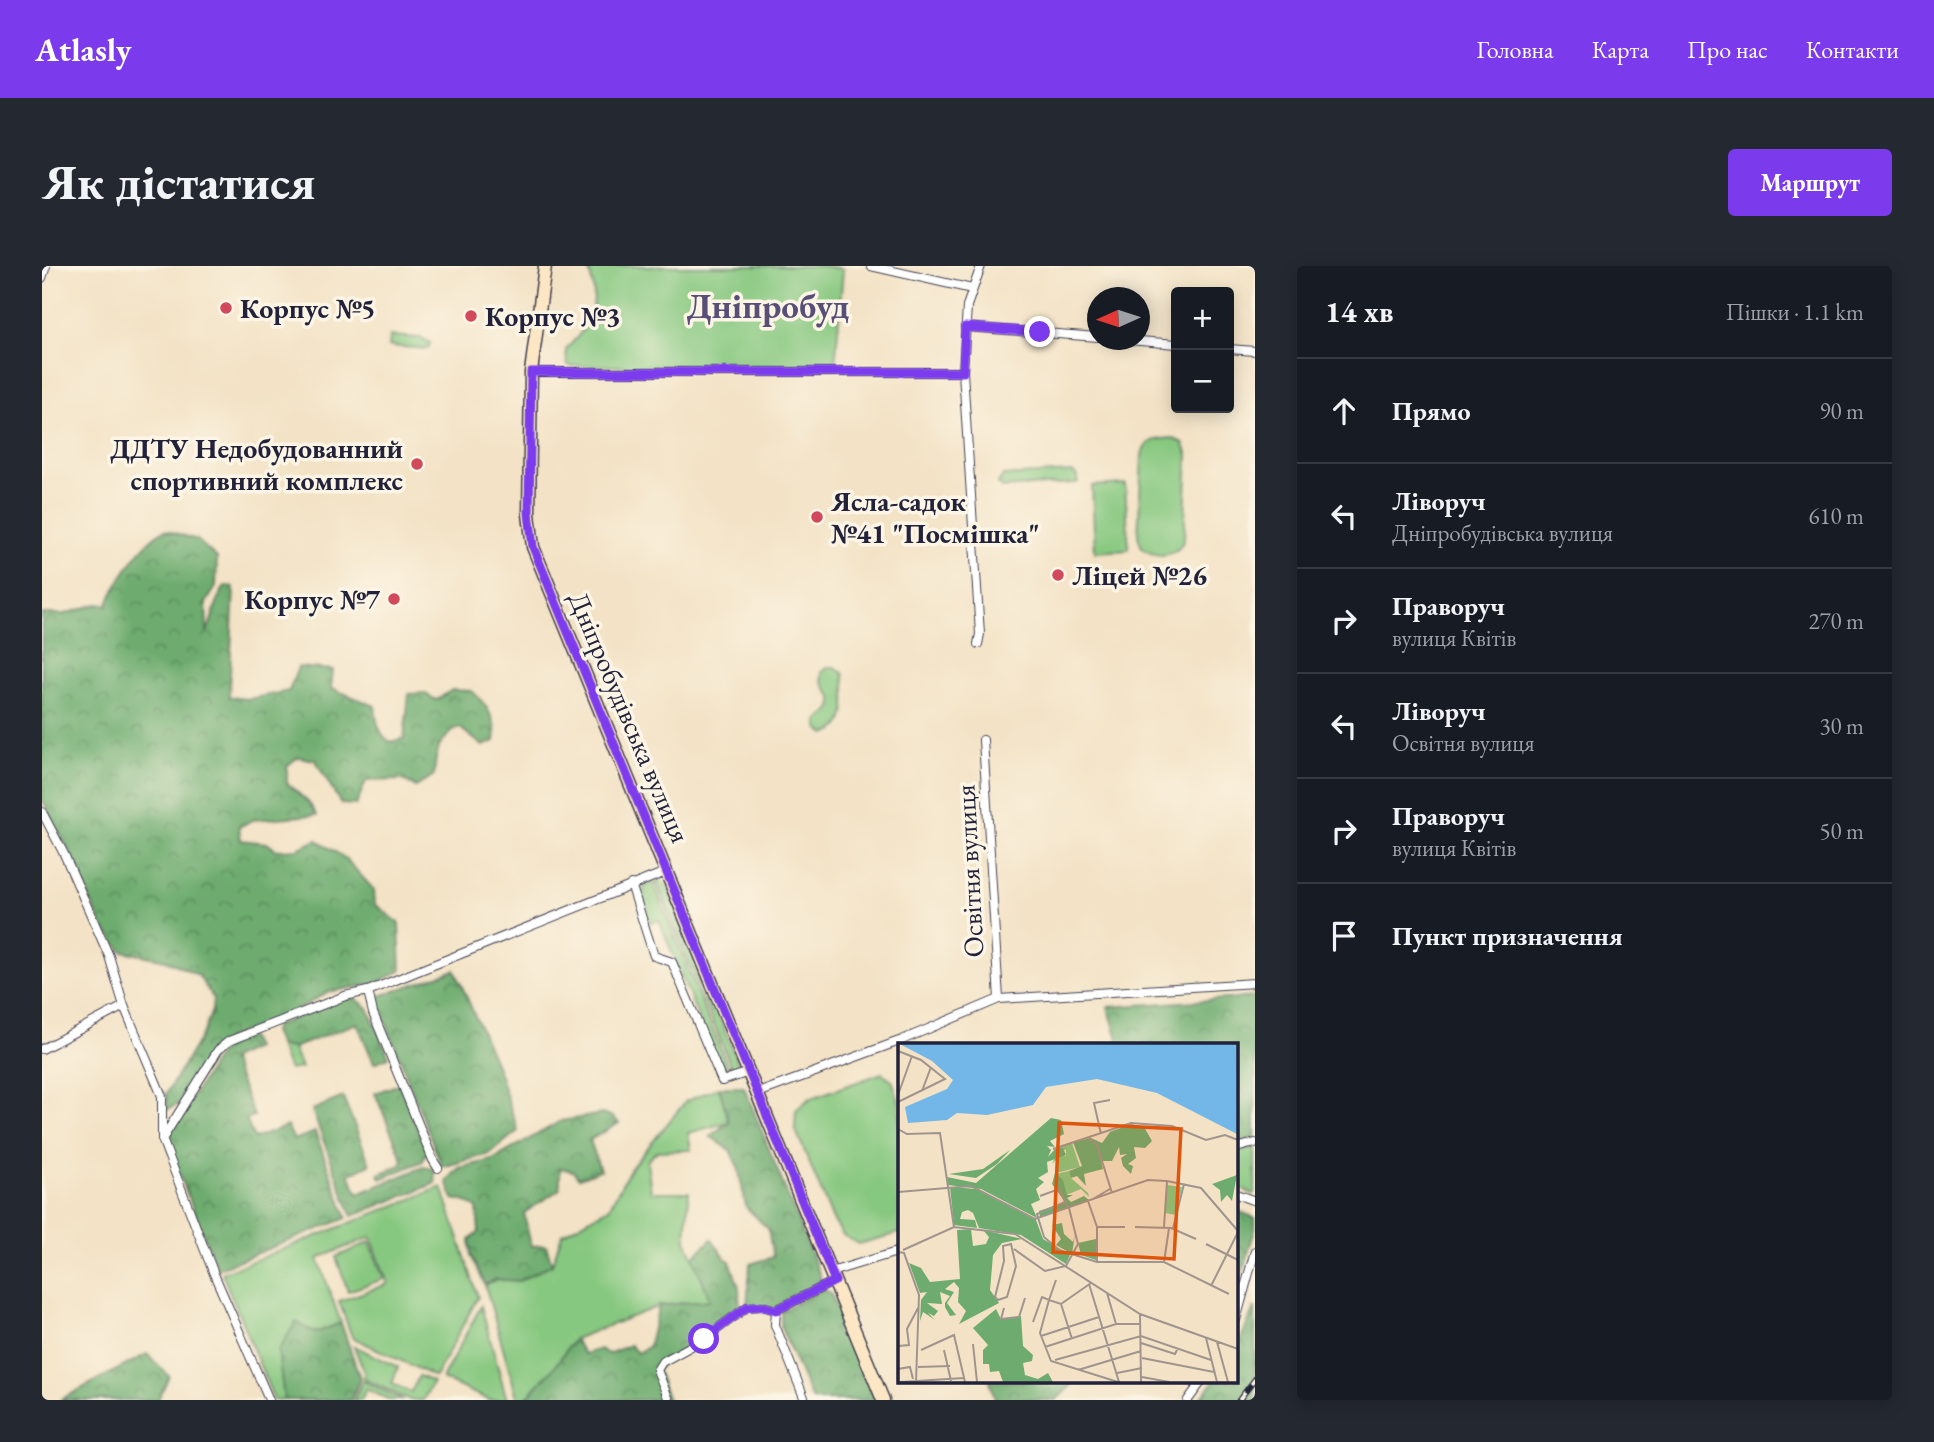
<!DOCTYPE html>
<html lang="uk">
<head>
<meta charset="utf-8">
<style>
  body { margin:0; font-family:"EB Garamond",serif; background:#242831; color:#f1f3f6 }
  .controls { position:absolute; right:21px; top:21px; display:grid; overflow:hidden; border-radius:7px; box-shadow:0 4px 18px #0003 }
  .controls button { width:63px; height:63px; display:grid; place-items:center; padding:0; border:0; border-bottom:2px solid #363941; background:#171b24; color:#f1f3f6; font:35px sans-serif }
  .compass { position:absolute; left:1045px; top:21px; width:63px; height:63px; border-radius:50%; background:#171b24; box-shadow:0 4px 18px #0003; rotate:267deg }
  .stop { position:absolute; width:21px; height:21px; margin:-16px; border:5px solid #7c3aed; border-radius:50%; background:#fff }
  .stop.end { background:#7c3aed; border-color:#fff; box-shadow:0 2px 7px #0008 }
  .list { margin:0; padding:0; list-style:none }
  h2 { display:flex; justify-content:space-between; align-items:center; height:91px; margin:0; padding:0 28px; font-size:30px }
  h2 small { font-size:23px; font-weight:400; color:#9ea1a6 }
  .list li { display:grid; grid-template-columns:46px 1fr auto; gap:21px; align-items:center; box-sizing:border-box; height:105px; padding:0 28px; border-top:2px solid #363941 }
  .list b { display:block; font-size:26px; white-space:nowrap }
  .list p { margin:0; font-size:23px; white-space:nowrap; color:#9ea1a6 }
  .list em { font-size:23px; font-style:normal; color:#9ea1a6 }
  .icon { flex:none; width:38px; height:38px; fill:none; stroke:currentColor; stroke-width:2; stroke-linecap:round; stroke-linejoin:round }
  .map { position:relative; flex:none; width:1213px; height:1134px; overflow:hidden; border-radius:7px }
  header { display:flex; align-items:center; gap:42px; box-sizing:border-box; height:98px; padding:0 35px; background:#7c3aed; color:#fff }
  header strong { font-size:33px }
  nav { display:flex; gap:38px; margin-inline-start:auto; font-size:24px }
  .intro { display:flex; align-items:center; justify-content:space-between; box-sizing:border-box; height:168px; padding:0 42px }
  h1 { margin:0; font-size:49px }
  .button { padding:18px 32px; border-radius:7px; background:#7c3aed; color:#fff; font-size:24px; font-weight:700 }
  main { display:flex; gap:42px; padding:0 42px }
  aside { flex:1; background:#171b24; border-radius:7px; box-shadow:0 4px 18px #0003 }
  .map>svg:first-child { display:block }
  .green { fill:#87c880; stroke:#54755e; stroke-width:2 }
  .forest { fill:url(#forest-crowns); stroke:#486754; stroke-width:2 }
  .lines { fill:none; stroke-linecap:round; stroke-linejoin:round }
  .street-casing { stroke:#413f50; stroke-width:10 }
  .secondary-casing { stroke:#413f50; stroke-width:15 }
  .street { stroke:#fff; stroke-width:8 }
  .secondary { stroke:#fce6c4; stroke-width:12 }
  .rail-casing { stroke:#22223b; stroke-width:6 }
  .rail { stroke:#fcf5e5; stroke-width:3.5; stroke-dasharray:10; stroke-linecap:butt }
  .route { stroke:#7c3aed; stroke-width:9 }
  .poi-dot { fill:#d1495b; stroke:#fcf5e5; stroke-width:2.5 }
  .labels { text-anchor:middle; stroke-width:7; stroke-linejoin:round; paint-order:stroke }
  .poi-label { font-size:28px; font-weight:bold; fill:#22223b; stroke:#fcf5e5; text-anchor:start }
  .street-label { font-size:28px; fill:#22223b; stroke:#fcf5e5 }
  .district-label { font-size:35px; font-weight:bold; fill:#584f79; stroke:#fcf5e5 }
  .inset-road { fill:none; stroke:#9f958e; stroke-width:2 }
  .view { fill:#de560e; fill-opacity:0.15; stroke:#de560e; stroke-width:3.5 }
  .inset-edge { fill:none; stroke:#22223b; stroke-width:3.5 }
</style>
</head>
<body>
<header>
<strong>Atlasly</strong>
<nav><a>Головна</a><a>Карта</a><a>Про нас</a><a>Контакти</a></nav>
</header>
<div class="intro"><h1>Як дістатися</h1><a class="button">Маршрут</a></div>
<main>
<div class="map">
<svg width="1213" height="1134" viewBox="0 0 1213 1134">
  <defs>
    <pattern id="forest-crowns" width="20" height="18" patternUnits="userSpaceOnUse" patternTransform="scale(1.75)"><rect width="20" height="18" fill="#6dac6e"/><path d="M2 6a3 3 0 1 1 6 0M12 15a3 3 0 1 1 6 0" fill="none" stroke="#598c5c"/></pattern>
  </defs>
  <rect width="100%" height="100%" fill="#fcf5e5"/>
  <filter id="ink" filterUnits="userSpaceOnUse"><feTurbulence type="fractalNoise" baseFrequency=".0143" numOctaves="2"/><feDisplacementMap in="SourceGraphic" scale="14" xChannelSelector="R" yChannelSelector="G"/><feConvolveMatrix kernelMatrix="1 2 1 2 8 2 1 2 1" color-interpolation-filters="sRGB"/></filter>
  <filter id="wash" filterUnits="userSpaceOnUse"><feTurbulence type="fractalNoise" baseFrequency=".00686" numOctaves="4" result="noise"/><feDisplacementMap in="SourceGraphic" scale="28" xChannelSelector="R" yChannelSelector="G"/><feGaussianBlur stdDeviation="1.57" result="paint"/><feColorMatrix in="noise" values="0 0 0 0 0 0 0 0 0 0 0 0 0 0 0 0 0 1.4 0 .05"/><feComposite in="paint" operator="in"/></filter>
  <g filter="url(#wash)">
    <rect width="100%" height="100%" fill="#f3e2c5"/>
    <!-- green -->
    <g class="green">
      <path d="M545,0H783L801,3L793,101L528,100L525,98L524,83C550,58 560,35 545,0Z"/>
      <polygon points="348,70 380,72 388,77 386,83 347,80"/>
      <path d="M1130,172L1141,177L1146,189L1142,272C1137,291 1114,293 1100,282L1096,270L1100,189C1104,173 1116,173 1130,172Z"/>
      <polygon points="1030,206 1036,210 1036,216 1033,217 961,222 956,218 961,210"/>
      <polygon points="1083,218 1087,284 1053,286 1050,220"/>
      <path d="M786,401H793L802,408C803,429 810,463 783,468L776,462V455C780,450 786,448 789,443C798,428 777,424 780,406Z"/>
      <polygon points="618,614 625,620 697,800 691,805 614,615"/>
      <polygon points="611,616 688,807 683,807 677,803 617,654 608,657 600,631 602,621"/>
      <polygon points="237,780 251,782 259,802 247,804"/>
      <polygon points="840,807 850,814 858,838 858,967 816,978 801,969 791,954 753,862 754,844 767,833"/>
      <polygon points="677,821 687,856 646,867 649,884 615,885 605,895 609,926 647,926 644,974 669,1034 617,1040 532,1073 513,1100 483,1134 476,1134 443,1019 454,1013 477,1015 510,998 520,968 567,942 588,903 644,835"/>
      <polygon points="1213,881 1213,927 1211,928 1194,921 1194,887"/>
      <polygon points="400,921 436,1031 393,1111 310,1071 297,1035 346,1018 329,971 276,992 299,1057 273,1067 254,1057 242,1134 232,1134 180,1007"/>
      <polygon points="328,976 342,1013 306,1025 294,991"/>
      <polygon points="439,1040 465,1134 447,1134 400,1113"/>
      <polygon points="312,1080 356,1101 350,1118 369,1126 377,1110 391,1116 381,1134 368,1134 322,1113 322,1106"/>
      <polygon points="320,1115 321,1115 361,1134 348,1134 324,1123 319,1134 312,1134"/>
    </g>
    <!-- forest -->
    <g class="forest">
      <path d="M123,264L155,274L175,292L174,321L164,337L165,367L177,331L183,320L192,321L187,431L207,433L247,425L256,401L291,404L289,422L333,440C334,453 336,469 349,476L362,472L367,428L382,427L394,434L410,424L430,425C444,438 456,455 453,475L441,480L417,461C395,476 394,484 392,509L374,521L361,514L324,515L314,539L299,538L273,494L256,491L245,500V517L267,537L275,549L210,554L197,561L199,574L225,577L235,584L255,583L275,574L304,593L332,624L333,638L357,657L359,705L332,718L286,726L252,746L185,772L138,837L125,844L124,828L163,763L170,744L171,732L156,709L124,694L80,685L59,658L28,587L0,533V348H23L55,338L65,339C75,316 100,275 123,264Z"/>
      <polygon points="413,704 455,801 476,865 447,888 400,901 334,731"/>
      <polygon points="1213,731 1213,872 1194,877 1194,779 1078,779 1066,741"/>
      <polygon points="304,732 314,733 326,742 347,791 332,797 315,757 251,782 237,780 231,766 233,760"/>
      <polygon points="207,771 213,782 189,793 212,850 204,853 212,873 245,860 252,874 273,866 305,952 175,1003 127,882 125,870 178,787 189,778"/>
      <polygon points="357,818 385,885 381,895 339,913 337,908 359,899 361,894 333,827"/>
      <polygon points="677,821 702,821 782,1020 734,1044 705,1041 708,998 731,991 726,963 704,941 696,901 688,884 668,870 687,856"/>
      <polygon points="301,831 328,898 307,908 316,928 381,901 392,903 394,917 310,950 270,844"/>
      <polygon points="560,848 569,850 577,857 548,874 558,904 537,912 531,905 518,902 518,923 482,947 489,980 504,979 510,998 477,1015 454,1013 443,1019 429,989 428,974 437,966 435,942 424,936 411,933 405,915 417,902 450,894 519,855"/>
      <polygon points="1194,944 1213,952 1213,963 1194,1030"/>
      <polygon points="670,973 684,993 688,995 697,1021 698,1046 620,1097 615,1104 626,1134 483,1134 513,1100 532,1073 542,1088 558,1083 566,1088 588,1079 595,1087 606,1081 617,1040 668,1034 651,991"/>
      <polygon points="782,1023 789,1028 833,1134 770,1134 739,1062 739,1045"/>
      <polygon points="1213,1041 1213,1134 1158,1134 1172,1115 1194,1115 1194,1084"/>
      <polygon points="254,1056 273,1067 299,1057 318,1112 309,1134 242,1134 236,1085"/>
      <polygon points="105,1088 127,1110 116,1134 18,1134"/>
      <polygon points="948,1115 1034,1115 1014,1134 953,1134"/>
    </g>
  </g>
  <g filter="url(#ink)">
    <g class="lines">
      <!-- street casing -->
      <g class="street-casing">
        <g id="street">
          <polyline points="829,0 930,23"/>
          <polyline points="0,12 4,0"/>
          <polyline points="923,61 1056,71"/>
          <polyline points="1086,74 1134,78"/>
          <polyline points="1187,83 1213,85"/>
          <polyline points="489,106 921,106"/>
          <polyline points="936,378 938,368 921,106 925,40 939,0"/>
          <polyline points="941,474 957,733"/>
          <polyline points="0,546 22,588 67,690 82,740 120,830 120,873 172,1008 227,1134"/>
          <polyline points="589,618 612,690 630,696 680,815 707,806"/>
          <polyline points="326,725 331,747 391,894 396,902"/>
          <polyline points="0,783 82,740"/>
          <polyline points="716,827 860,774 957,733 1213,717"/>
          <polyline points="121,872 176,784 187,775 303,730 326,725 626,605"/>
          <polyline points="1194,882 1213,877"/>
          <polyline points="1194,928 1213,935"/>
          <polyline points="789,1006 858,985"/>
          <polyline points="734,1044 733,1059 763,1134"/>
          <polyline points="1194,1054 1213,985"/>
          <polyline points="627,1134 615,1104 620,1096 662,1073 705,1041 720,1040 734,1044 793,1015"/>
          <polyline points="1146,1134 1160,1115"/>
        </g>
      </g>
      <!-- secondary casing -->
      <g class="secondary-casing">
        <polyline id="secondary" points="503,0 489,106 487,248 491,281 841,1134"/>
      </g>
      <!-- street -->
      <use href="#street" class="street"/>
      <!-- secondary -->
      <use href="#secondary" class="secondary"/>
      <!-- rail casing -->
      <g class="rail-casing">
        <polyline id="rail" points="1197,1134 1213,1113"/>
      </g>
      <!-- rail -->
      <use href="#rail" class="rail"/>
    </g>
  </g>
  <g class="lines" filter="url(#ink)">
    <!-- route -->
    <polyline class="route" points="662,1073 705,1041 720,1040 734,1044 793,1015 491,281 487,247 489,106 921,106 923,61 998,66"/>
  </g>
  <!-- markers -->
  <g class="poi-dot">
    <circle cx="184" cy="42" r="7"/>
    <circle cx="429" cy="50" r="7"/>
    <circle cx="375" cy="198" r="7"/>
    <circle cx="775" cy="251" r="7"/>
    <circle cx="1016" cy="309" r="7"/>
    <circle cx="352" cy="333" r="7"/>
  </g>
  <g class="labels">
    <!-- poi labels -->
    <g class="poi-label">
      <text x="198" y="52">Корпус №5</text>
      <text x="443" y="60">Корпус №3</text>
      <text x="361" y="192" text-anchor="end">ДДТУ Недобудованний<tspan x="361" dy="32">спортивний комплекс</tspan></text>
      <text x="789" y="245">Ясла-садок<tspan x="789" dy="32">№41 "Посмішка"</tspan></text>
      <text x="1030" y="319">Ліцей №26</text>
      <text x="338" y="343" text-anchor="end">Корпус №7</text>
    </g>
    <!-- street labels -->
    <g class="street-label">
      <text transform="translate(588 451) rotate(67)" y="10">Дніпробудівська вулиця</text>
      <text transform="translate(927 605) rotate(-93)" y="10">Освітня вулиця</text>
    </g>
    <!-- district labels -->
    <g class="district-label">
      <text x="726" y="52">Дніпробуд</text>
    </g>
  </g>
  <!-- overview -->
  <g transform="translate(856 777)">
    <rect width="340" height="340" fill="#f3e2c5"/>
    <path d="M174,100L182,124L158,130L161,114L154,121L158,112L168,113V107L157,106ZM171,128L173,135L190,150L191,154L183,146L168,152L158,131ZM269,142L284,144L278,172L267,170Z" fill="#87c880"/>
    <path d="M153,75L163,77L166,91L152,98L157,104L149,103L153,107L150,114L157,106L165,105L168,112L149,119L150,129L140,135L146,139L138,146L142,157L133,161L139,175L83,146L50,142L49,134L78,140ZM233,81L246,84L254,98L247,105L236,104L238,115L230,121L235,123L233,131L225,123L223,115L229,111L222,112L221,104L214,118H203L205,126L186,131L188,143L179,133L173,135L171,128L184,123L175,99L193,95L204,100L212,89ZM112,107L99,121L78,135L51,131L85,126ZM157,130L165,137L169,152H175L169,155L173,159L186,153L191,157L142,174L141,168L167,159L154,141ZM339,132L334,158L329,152L323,159L322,147L314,141ZM52,144L79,146L138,177L145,196L172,212L168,221L123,192L81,185L75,170L70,167L64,169L62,176L77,177L79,185L56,182ZM164,180L166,191L175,199L177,191L174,211L158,202L163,196L154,182ZM73,186L75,203L88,201L91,194L85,187L124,196L104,200L95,212L92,247L101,260L61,281L68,268L60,259L61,245L56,239L47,246L56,249L49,260L58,272L52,273L47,264V260L52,253L42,249L44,261L29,260L40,268L36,273L30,270L37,277L25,269L22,278L23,257L29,249L22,250L11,220L23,225L32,239L62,236L59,187ZM198,196V217L183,212L180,200ZM98,266L103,276L123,273L125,303L135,312L134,318L125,320L127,332L140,336L150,330L155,339H105L101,328L92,329L91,321H85V307L90,302L75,285Z" fill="#6dac6e"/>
    <path d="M0,0H339V91L259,50L199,36L148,44L135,62L89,72L59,70L49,77L10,80L7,64L49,46L55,37L34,18Z" fill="#73b7e9"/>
    <path class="inset-road" d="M0,8L23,17L47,36L0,59M24,48L33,24M0,52L14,13M0,86L9,91L42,90L56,184M203,91L196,60L212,57M191,95L199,102L214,150M155,106L233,80L274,83L308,97L327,92L340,97M0,149L73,143L137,176L250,137L269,138L303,145L340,188M142,153L161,146L170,165M193,157L212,146M190,158L199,184V219M167,159L139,171L146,194L161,207L199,219H266L331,251M199,184H227M237,184L273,185L298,196M266,184L269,138M275,185L286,141M113,201L118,223L109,254L100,257L97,254L106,218L105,203ZM308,201L340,217M116,206L147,228L168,223L180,201L171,165M5,207L56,184L117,191L242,271L340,306M0,209L6,210L21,252L18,339M266,219L271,185M193,240L163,261L151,257L142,290L153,318L220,339M191,241L221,339M313,243L340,189M209,250L218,281M163,261L174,296M106,265L103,276L121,274L127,255M242,272L243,339M135,279L144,254L151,257L158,237M143,293L201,274M308,295L319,339M319,299L330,339M243,300L277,311L280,305M75,301L79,339M0,303L11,302L9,286L20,265M147,304L218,281H243M23,307L56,292L67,339M46,307L53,338M244,315L316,329M157,317L243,293L313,317M20,324L52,323M0,326L12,324L15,336M180,327L243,308M219,330L244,325M244,334L271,339M2,339L66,335"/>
    <path class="view" d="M161,80L283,86L276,216L155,209Z"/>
    <rect width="340" height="340" class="inset-edge"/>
  </g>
</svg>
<div class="controls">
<button>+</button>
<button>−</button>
</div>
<svg class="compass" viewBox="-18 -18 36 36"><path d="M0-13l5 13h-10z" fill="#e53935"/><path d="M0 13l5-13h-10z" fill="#9ea1a6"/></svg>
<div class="stop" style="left:662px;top:1073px"></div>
<div class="stop end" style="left:998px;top:66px"></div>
</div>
<aside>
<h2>14 хв<small>Пішки · 1.1 km</small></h2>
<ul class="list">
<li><svg class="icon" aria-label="ahead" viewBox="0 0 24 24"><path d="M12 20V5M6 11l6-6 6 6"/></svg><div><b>Прямо</b></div><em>90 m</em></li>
<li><svg class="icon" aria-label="left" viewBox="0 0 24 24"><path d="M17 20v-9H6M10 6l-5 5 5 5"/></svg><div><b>Ліворуч</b><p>Дніпробудівська вулиця</p></div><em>610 m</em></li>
<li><svg class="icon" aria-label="right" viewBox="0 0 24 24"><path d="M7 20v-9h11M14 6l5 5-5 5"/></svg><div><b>Праворуч</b><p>вулиця Квітів</p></div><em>270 m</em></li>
<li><svg class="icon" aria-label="left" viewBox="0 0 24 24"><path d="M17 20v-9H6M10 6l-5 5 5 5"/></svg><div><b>Ліворуч</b><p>Освітня вулиця</p></div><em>30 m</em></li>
<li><svg class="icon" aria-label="right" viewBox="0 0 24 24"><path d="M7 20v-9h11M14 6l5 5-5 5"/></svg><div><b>Праворуч</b><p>вулиця Квітів</p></div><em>50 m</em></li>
<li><svg class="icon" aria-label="arrive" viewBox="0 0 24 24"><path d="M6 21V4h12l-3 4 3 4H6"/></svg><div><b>Пункт призначення</b></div></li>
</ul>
</aside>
</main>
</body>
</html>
